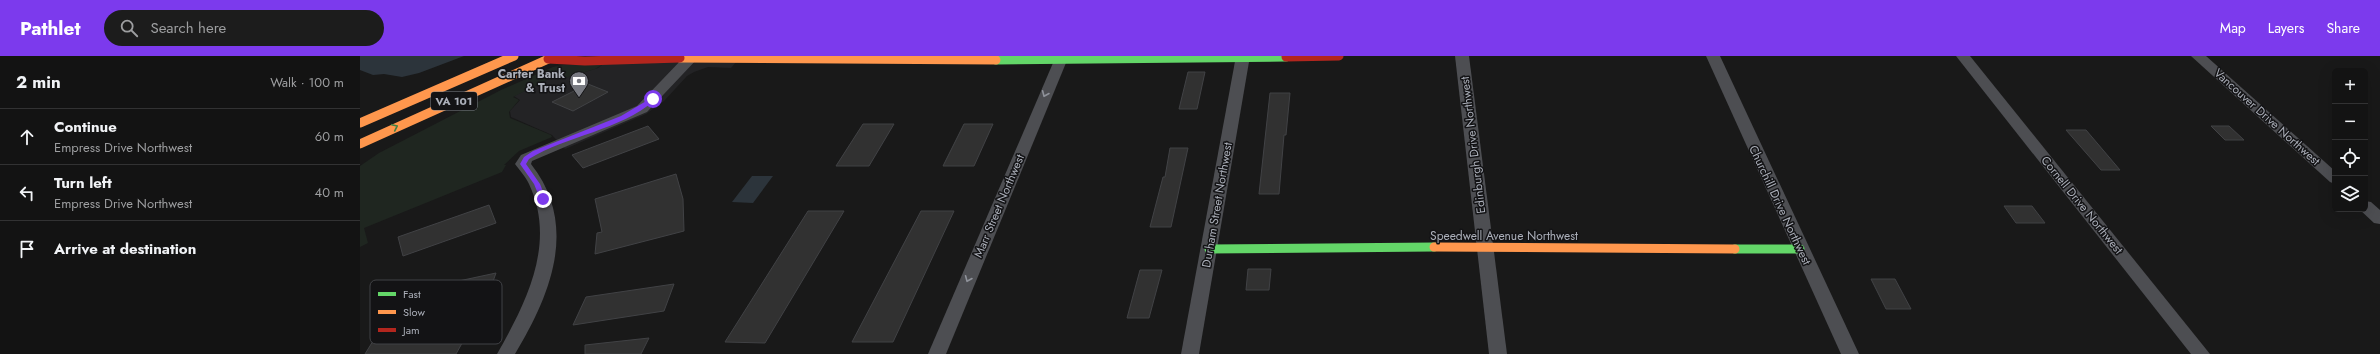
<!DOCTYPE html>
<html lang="en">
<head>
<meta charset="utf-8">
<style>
  body { margin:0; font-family:Jost,sans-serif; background:#1c1c1c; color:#f1f3f6 }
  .controls { position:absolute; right:12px; top:12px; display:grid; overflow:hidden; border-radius:6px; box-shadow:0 4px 16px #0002 }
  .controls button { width:36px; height:36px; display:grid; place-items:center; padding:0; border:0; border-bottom:1px solid #323233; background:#131313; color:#f1f3f6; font:20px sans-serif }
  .stop { position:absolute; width:12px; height:12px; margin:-9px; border:3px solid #7c3aed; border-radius:50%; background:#fff }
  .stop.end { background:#7c3aed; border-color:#fff; box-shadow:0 1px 4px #0008 }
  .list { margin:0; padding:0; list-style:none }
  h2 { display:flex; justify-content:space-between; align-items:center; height:52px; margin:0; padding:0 16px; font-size:17px }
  h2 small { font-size:13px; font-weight:400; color:#9d9ea0 }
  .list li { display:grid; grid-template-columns:26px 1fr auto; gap:12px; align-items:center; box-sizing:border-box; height:56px; padding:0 16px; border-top:1px solid #323233 }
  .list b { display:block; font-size:15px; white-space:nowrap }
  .list p { margin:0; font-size:13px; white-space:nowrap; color:#9d9ea0 }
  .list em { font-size:13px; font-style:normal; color:#9d9ea0 }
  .icon { flex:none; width:22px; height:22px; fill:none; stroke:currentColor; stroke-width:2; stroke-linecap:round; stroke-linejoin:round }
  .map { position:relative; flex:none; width:2020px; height:298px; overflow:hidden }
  header { display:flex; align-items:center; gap:24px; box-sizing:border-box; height:56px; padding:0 20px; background:#7c3aed; color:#fff }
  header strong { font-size:19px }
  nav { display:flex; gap:22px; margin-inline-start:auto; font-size:14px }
  .search { width:280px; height:36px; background:#1c1c1c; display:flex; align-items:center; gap:10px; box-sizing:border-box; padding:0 14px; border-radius:22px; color:#9d9ea0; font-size:15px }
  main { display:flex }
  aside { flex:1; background:#131313 }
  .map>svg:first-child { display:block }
  .built { fill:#232325 }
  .green { fill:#1f2620 }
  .water { fill:#2c343b }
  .building { fill:#313131; stroke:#414245 }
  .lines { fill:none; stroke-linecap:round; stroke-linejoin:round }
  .street { fill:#4d4e52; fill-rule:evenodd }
  .fast { stroke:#63d668; stroke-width:9 }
  .slow { stroke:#ff974d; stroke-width:9 }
  .jam { stroke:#b3261e; stroke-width:9 }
  .oneway { stroke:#8f929a }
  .oneway2 { stroke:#3f7e43 }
  .route { fill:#7c3aed }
  .labels { text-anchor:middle; stroke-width:3; stroke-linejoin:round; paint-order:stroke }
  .shield { fill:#131315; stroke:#7d8088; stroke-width:1 }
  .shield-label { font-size:11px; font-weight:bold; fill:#abafb9 }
  .poi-label { font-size:12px; font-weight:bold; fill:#abafb9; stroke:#131315; text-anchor:end }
  .street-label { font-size:12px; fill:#abafb9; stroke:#131315 }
  .key { fill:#131315; stroke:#414246; stroke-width:1 }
  .key-label { font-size:11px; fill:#abafb9 }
</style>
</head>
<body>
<header>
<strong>Pathlet</strong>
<div class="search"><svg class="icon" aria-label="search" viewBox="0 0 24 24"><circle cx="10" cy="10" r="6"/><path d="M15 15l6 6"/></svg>Search here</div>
<nav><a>Map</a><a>Layers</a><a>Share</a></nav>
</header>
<main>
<aside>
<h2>2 min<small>Walk · 100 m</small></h2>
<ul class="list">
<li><svg class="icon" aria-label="ahead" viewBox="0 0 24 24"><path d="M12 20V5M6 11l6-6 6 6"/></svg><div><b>Continue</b><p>Empress Drive Northwest</p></div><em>60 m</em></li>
<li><svg class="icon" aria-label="left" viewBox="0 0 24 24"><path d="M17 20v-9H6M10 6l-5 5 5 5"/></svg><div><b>Turn left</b><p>Empress Drive Northwest</p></div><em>40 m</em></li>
<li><svg class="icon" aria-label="arrive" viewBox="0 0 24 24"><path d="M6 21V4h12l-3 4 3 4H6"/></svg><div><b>Arrive at destination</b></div></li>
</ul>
</aside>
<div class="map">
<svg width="2020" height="298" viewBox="0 0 2020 298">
  <rect width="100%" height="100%" fill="#191919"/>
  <!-- built -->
  <polygon class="built" points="254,0 381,0 371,12 348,11 334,16 327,20 304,45 286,58 205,93 192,79 151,61 150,55 160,44 154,40 195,20 205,22 238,12"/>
  <!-- green -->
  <polygon class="green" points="203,9 242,9 235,13 205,22 195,20 153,41 159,44 149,56 150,62 191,79 192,81 159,95 144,109 146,109 142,116 4,172 8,187 0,191 0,110 19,97 141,34 193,11"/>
  <!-- water -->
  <g class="water">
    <polygon points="0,0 104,0 59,17 42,21 24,18 13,19 0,14"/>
    <polygon points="392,120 413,120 393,147 372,146"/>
  </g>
  <!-- building -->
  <g class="building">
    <polygon points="828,16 845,16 837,53 819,53"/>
    <polygon points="228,28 248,36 213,55 192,46"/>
    <polygon points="910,37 930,37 926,79 924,79 919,138 899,138"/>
    <polygon points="503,68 534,68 509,110 476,110"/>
    <polygon points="604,68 633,68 614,110 583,110"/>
    <polygon points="288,70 299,83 223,112 212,99"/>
    <polygon points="1851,70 1869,70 1884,84 1865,84"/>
    <polygon points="1706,74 1726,74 1760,114 1741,114"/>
    <polygon points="810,92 828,92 811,171 790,171 803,121 805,121"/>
    <polygon points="316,118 323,143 324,175 235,198 237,177 242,176 235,143"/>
    <polygon points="129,149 136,167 43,200 38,181"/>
    <polygon points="1644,150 1672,150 1685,167 1656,167"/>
    <polygon points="448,155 484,155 405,287 365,286"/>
    <polygon points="561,155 594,155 533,286 492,286"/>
    <polygon points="888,213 911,213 909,234 886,234"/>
    <polygon points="780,214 802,214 789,262 767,262"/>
    <polygon points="136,217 127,242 27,264 38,238"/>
    <polygon points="1511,223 1535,223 1551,253 1526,253"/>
    <polygon points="314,228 304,255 213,269 226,241"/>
    <polygon points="111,271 96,298 5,298 13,285"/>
    <polygon points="289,282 281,298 225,298 225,289"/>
  </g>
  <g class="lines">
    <!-- street -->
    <g class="street">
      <path d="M325,0H336L338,2L287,56L172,105L171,108C219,169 191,238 155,298H137C166,247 197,187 169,128C166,121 160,115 155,108L161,99L277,50Z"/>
      <polygon points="696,0 706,0 708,2 586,298 568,298"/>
      <polygon points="876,0 890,0 839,298 821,298"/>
      <polygon points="1095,0 1109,0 1147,298 1129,298"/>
      <polygon points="1346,0 1360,0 1499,298 1481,298"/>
      <polygon points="1596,0 1610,0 1850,298 1831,298"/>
      <polygon points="1831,0 1846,0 1975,115 1975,128 1970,126"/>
      <polygon points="2005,145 2011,146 2020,154 2020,168 2014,167 1999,153 2005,153"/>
    </g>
    <!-- fast -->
    <g class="fast">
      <polyline points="636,4 926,1"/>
      <polyline points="849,193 1074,191"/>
      <polyline points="1375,193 1440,193"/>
    </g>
    <!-- slow -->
    <g class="slow">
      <polyline points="320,2 636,4"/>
      <polyline points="0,67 154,0"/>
      <polyline points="0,88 195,0"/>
      <polyline points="1074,191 1375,193"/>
    </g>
    <!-- jam -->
    <g class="jam">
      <polyline points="926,1 979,0"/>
      <polyline points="188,3 225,5 320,2"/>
    </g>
  </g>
  <!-- one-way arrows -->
  <defs><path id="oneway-chevron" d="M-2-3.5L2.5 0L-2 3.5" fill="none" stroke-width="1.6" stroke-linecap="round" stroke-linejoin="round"/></defs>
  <g class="oneway">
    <use href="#oneway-chevron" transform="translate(685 38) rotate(113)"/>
    <use href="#oneway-chevron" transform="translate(608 223) rotate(113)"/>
  </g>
  <use class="oneway2" href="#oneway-chevron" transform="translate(35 71) rotate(-25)"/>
  <!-- route -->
  <path class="route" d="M293,41L295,44C259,75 208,79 169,103L166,108L180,128L186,143L181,145L174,128L160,108L164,101L173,95L261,60Z"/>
  <!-- icons -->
  <defs>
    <g id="bank-pin" transform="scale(1)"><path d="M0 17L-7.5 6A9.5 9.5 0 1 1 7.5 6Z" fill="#787a81" stroke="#131315"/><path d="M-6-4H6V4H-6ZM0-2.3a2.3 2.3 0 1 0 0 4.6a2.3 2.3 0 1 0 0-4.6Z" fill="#fff"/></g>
  </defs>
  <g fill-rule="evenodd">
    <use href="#bank-pin" x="219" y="25"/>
  </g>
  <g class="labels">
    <!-- shield labels -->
    <rect class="shield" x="71" y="36" width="46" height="18" rx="3"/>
    <g class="shield-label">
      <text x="94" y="49">VA 101</text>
    </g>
    <!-- poi labels -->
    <g class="poi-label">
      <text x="205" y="22">Carter Bank<tspan x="205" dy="14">&amp; Trust</tspan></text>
    </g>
    <!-- street labels -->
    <g class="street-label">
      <text transform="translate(1907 61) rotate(42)" y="4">Vancouver Drive Northwest</text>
      <text transform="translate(1113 89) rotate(-97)" y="4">Edinburgh Drive Northwest</text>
      <text transform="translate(857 149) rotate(-80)" y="4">Durham Street Northwest</text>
      <text transform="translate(1420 149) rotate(65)" y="4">Churchill Drive Northwest</text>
      <text transform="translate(1722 149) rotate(51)" y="4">Cornell Drive Northwest</text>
      <text transform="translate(639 150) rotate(-67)" y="4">Marr Street Northwest</text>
      <text x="1144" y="184">Speedwell Avenue Northwest</text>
    </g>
  </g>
  <!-- legend -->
  <rect x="10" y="224" width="132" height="64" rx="6" class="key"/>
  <rect x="18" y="236" width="18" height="4" fill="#63d668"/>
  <rect x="18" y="254" width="18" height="4" fill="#ff974d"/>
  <rect x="18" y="272" width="18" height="4" fill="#b3261e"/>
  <g class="key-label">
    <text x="43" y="242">Fast</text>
    <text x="43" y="260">Slow</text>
    <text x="43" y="278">Jam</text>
  </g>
</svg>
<div class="controls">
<button>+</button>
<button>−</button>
<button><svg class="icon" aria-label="locate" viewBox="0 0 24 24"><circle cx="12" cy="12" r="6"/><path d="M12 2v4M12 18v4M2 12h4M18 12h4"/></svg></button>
<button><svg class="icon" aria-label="layers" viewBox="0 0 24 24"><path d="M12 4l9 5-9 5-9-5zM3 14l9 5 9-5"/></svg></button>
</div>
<div class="stop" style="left:293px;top:43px"></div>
<div class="stop end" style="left:183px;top:143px"></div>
</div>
</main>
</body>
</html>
